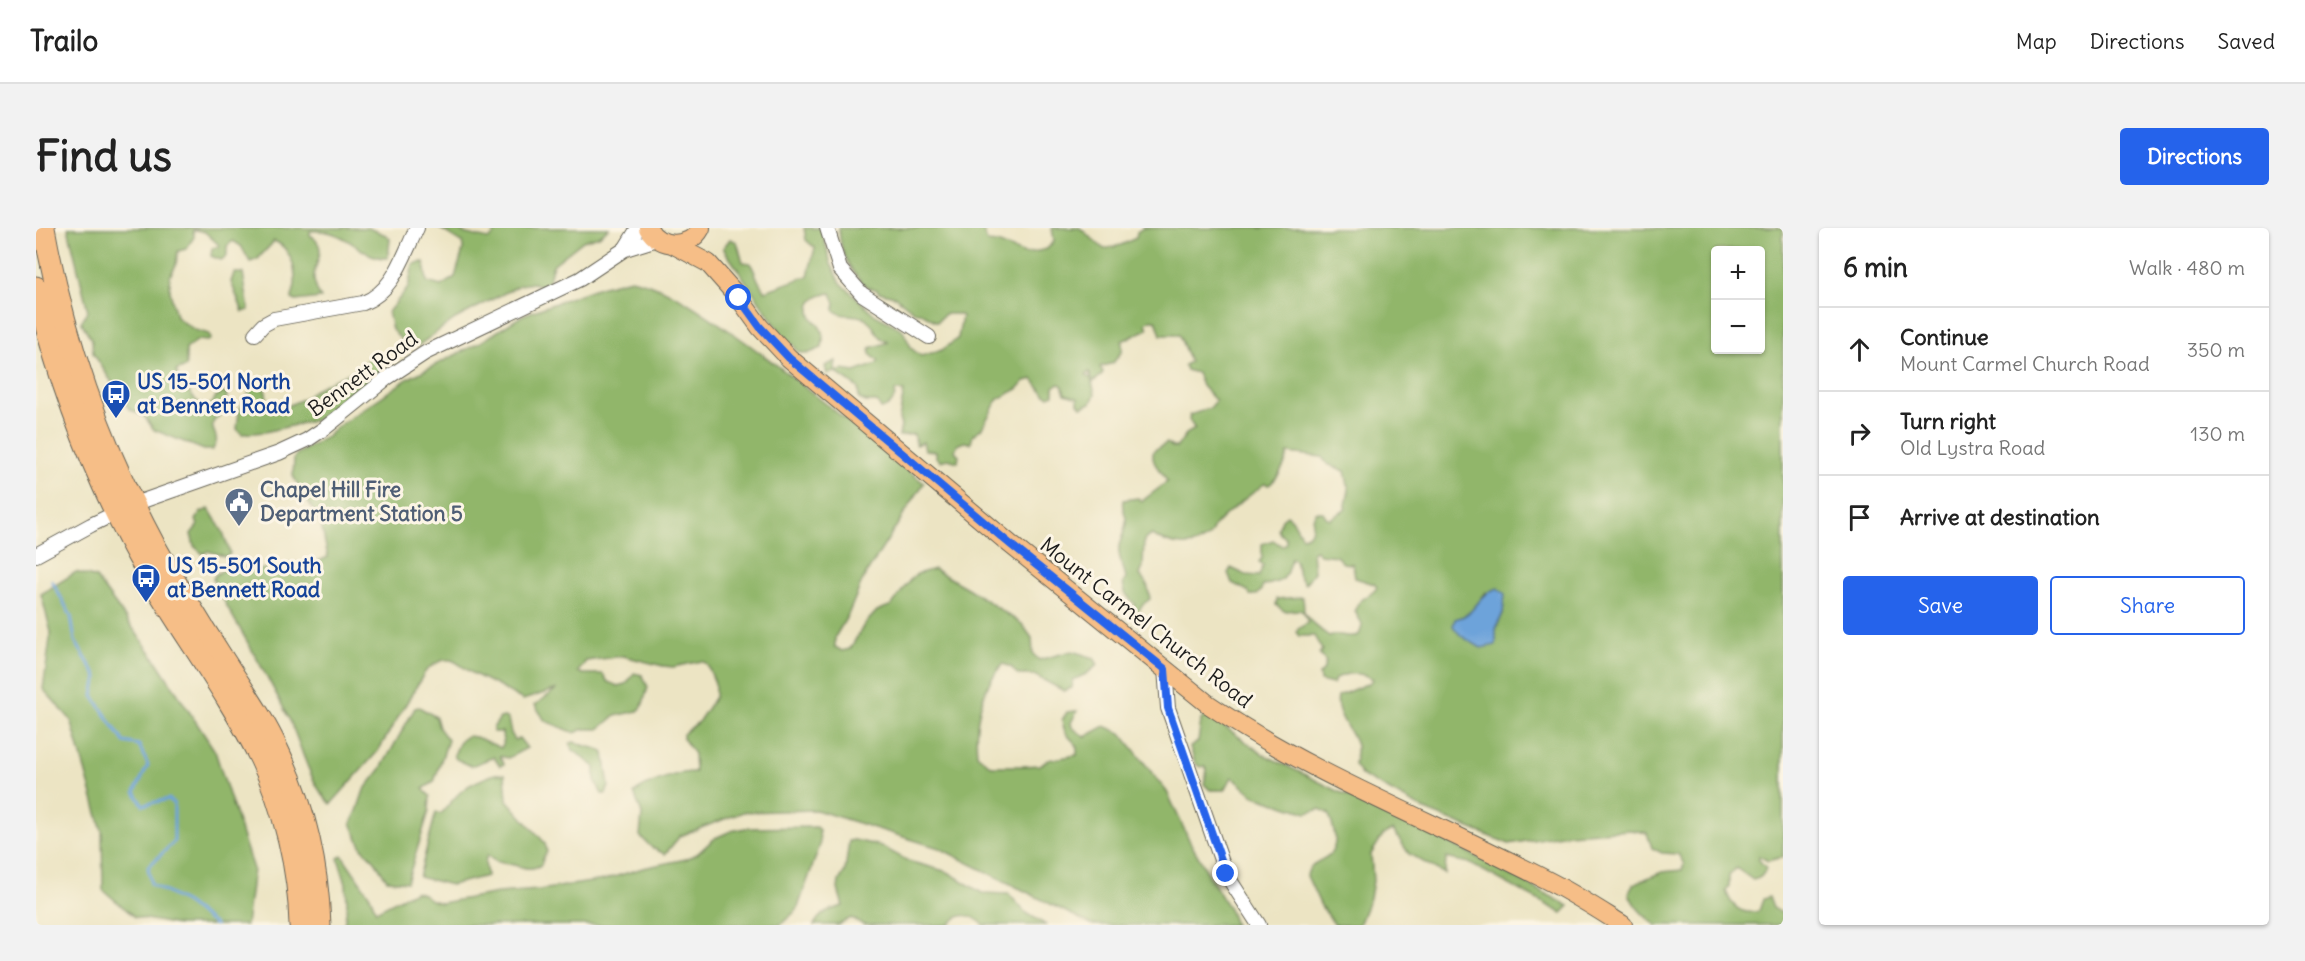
<!DOCTYPE html>
<html lang="en">
<head>
<meta charset="utf-8">
<style>
  body { margin:0; font-family:Delius,sans-serif; background:#f2f2f2; color:#222 }
  .controls { position:absolute; right:18px; top:18px; display:grid; overflow:hidden; border-radius:6px; box-shadow:0 2px 4px #0004 }
  .controls button { width:54px; height:54px; display:grid; place-items:center; padding:0; border:0; border-bottom:2px solid #e0e0e0; background:#fff; color:#222; font:30px sans-serif }
  .stop { position:absolute; width:18px; height:18px; margin:-14px; border:4px solid #2563eb; border-radius:50%; background:#fff }
  .stop.end { background:#2563eb; border-color:#fff; box-shadow:0 2px 6px #0008 }
  .list { margin:0; padding:0; list-style:none }
  h2 { display:flex; justify-content:space-between; align-items:center; height:78px; margin:0; padding:0 24px; font-size:26px }
  h2 small { font-size:20px; font-weight:400; color:#767676 }
  .list li { display:grid; grid-template-columns:39px 1fr auto; gap:18px; align-items:center; box-sizing:border-box; height:84px; padding:0 24px; border-top:2px solid #e0e0e0 }
  .list b { display:block; font-size:22px; white-space:nowrap }
  .list p { margin:0; font-size:20px; white-space:nowrap; color:#767676 }
  .list em { font-size:20px; font-style:normal; color:#767676 }
  .actions { display:flex; gap:12px; padding:18px 24px }
  .actions a { flex:1; padding:14px 0; border:2px solid #2563eb; border-radius:6px; text-align:center; font-size:21px; color:#2563eb }
  .actions .main { background:#2563eb; color:#fff }
  .icon { flex:none; width:33px; height:33px; fill:none; stroke:currentColor; stroke-width:2; stroke-linecap:round; stroke-linejoin:round }
  .map { position:relative; flex:none; width:1747px; height:697px; overflow:hidden; border-radius:6px }
  header { display:flex; align-items:center; gap:36px; box-sizing:border-box; height:84px; padding:0 30px; background:#fff; border-bottom:2px solid #e0e0e0 }
  header strong { font-size:28px }
  nav { display:flex; gap:33px; margin-inline-start:auto; font-size:21px }
  .intro { display:flex; align-items:center; justify-content:space-between; box-sizing:border-box; height:144px; padding:0 36px }
  h1 { margin:0; font-size:42px }
  .button { padding:15px 27px; border-radius:6px; background:#2563eb; color:#fff; font-size:21px; font-weight:700 }
  main { display:flex; gap:36px; padding:0 36px }
  aside { flex:1; background:#fff; border-radius:6px; box-shadow:0 2px 4px #0004 }
  .map>svg:first-child { display:block }
  .forest { fill:#91b66a; stroke:#566943; stroke-width:1.5; fill-rule:evenodd }
  .water { fill:#6da3da; stroke:#44607b; stroke-width:1.5 }
  .lines { fill:none; stroke-linecap:round; stroke-linejoin:round }
  .stream { stroke:#6da3da; stroke-width:3 }
  .minor-casing { stroke:#656256; stroke-width:16 }
  .major-casing { stroke:#656256; stroke-width:20 }
  .highway-casing { stroke:#656256; stroke-width:23 }
  .minor { stroke:#fff; stroke-width:14 }
  .major { stroke:#f6be87; stroke-width:18 }
  .highway { stroke:#f6be87; stroke-width:21 }
  .route { stroke:#2563eb; stroke-width:8 }
  .labels { text-anchor:middle; stroke-width:6; stroke-linejoin:round; paint-order:stroke }
  .street-label { font-size:21px; fill:#1c1c1c; stroke:#fcf5e5 }
  .transit-label { font-size:21px; font-weight:bold; fill:#164399; stroke:#fcf5e5; text-anchor:start }
  .service-label { font-size:21px; font-weight:bold; fill:#4e5e75; stroke:#fcf5e5; text-anchor:start }
</style>
</head>
<body>
<header>
<strong>Trailo</strong>
<nav><a>Map</a><a>Directions</a><a>Saved</a></nav>
</header>
<div class="intro"><h1>Find us</h1><a class="button">Directions</a></div>
<main>
<div class="map">
<svg width="1747" height="697" viewBox="0 0 1747 697">
  <rect width="100%" height="100%" fill="#fcf5e5"/>
  <filter id="ink" filterUnits="userSpaceOnUse"><feTurbulence type="fractalNoise" baseFrequency=".0167" numOctaves="2"/><feDisplacementMap in="SourceGraphic" scale="12" xChannelSelector="R" yChannelSelector="G"/><feConvolveMatrix kernelMatrix="1 2 1 2 8 2 1 2 1" color-interpolation-filters="sRGB"/></filter>
  <filter id="wash" filterUnits="userSpaceOnUse"><feTurbulence type="fractalNoise" baseFrequency=".008" numOctaves="4" result="noise"/><feDisplacementMap in="SourceGraphic" scale="24" xChannelSelector="R" yChannelSelector="G"/><feGaussianBlur stdDeviation="1.35" result="paint"/><feColorMatrix in="noise" values="0 0 0 0 0 0 0 0 0 0 0 0 0 0 0 0 0 1.4 0 .05"/><feComposite in="paint" operator="in"/></filter>
  <g filter="url(#wash)">
    <rect width="100%" height="100%" fill="#ece4c3"/>
    <!-- forest -->
    <g class="forest">
      <path d="M32,0H332L350,7L354,11L352,30C322,31 314,0 274,3V7C295,21 276,36 278,52C279,58 282,65 285,70L260,73L256,71C256,66 259,61 259,56C260,40 254,19 238,13C233,20 228,23 222,31L214,34L205,18L197,13L191,18V28L185,32L175,28L176,20L184,18L169,4L157,1L158,9L150,21L142,23L140,37L134,48V63L140,89L159,102L173,106L175,111L172,113L162,112L150,121V139L140,143C143,152 159,174 168,179L176,176L180,168L187,164L191,166C191,172 187,184 184,188C180,193 179,189 177,195C174,204 187,209 176,222H168L118,202L109,189L93,181L57,125L56,112L45,94L52,83Z"/>
      <path d="M403,0H422L427,5L452,11L458,7L457,0H573L563,8L547,13L518,36C512,44 517,52 508,59L497,55L484,57L419,91L383,117L371,118L356,102L352,84L372,60L377,36L388,34L391,54L405,58L419,49L427,22V15Z"/>
      <path d="M768,0H785L795,36L805,55L839,87L866,101L876,121L885,128L906,122L922,110L926,88L921,86H909L901,94L884,84H879L858,68L843,64L840,61L833,60C814,45 804,24 803,0H946L951,14L961,15L989,26L1011,21L1018,13L1016,0H1044L1068,21L1085,17L1100,10L1101,4L1107,0H1747V629L1732,633L1723,628V632L1730,640C1728,647 1724,651 1717,652L1700,640L1693,648V658L1690,662C1694,678 1706,688 1723,683L1727,671L1733,669L1737,680L1747,686V697H1620C1609,689 1597,678 1593,665L1597,656L1626,644L1646,642L1648,636L1642,626L1626,625L1616,620L1611,605L1595,602L1531,606L1473,616L1389,582L1325,547L1318,537C1319,531 1321,524 1320,518C1316,502 1298,486 1302,468L1333,455L1337,451C1326,444 1310,444 1299,451L1297,456L1284,453L1283,447L1287,443L1290,434L1283,426L1286,422L1278,408H1263L1260,404L1263,400L1272,395L1268,385L1264,382L1248,383L1240,377L1241,371L1266,369C1269,375 1267,378 1268,384C1270,391 1287,404 1293,408C1303,404 1312,411 1323,407C1324,404 1326,401 1326,397C1325,390 1317,386 1320,379C1324,369 1337,368 1341,359L1338,356L1319,350L1317,336L1307,335L1300,328L1284,326L1280,322L1276,324L1278,344L1269,356L1263,348L1259,333L1255,330C1249,353 1250,352 1227,358C1224,365 1222,368 1214,367L1212,363L1196,355L1192,345L1195,340L1210,347L1223,348L1227,338L1223,334L1226,330V316L1237,312L1246,318L1250,315V310L1244,306L1242,301L1246,291L1251,287L1256,291L1266,309C1281,306 1273,293 1280,284H1287L1290,289L1294,291L1309,282L1313,262L1309,243L1291,236L1286,229L1252,225C1250,236 1242,250 1233,257L1228,256C1212,269 1194,281 1180,296C1177,299 1176,305 1173,308C1157,323 1133,317 1116,307L1108,312L1107,339L1104,347L1111,356L1114,371L1106,377L1101,386L1096,387L1091,384L1099,377L1089,365L1087,355L1090,351C1089,340 1081,330 1083,318C1085,309 1091,300 1090,291C1089,283 1085,280 1087,272L1102,270L1106,273L1131,254C1127,242 1113,237 1118,222L1131,215L1136,219H1141L1150,206L1159,201L1153,192L1154,187L1174,180L1180,173L1166,158L1161,145L1150,142L1148,137L1154,134L1143,107H1125L1120,92H1114L1110,95L1112,101L1086,113V123L1077,135L1064,139L1067,144L1065,148L1057,154L1053,144L1050,147L1055,151L1059,166L1055,175L1046,179L1042,175V170L1029,166L1026,157L1022,156L1018,159V166L1013,168L1008,166L997,151L989,153L982,161L962,171L946,200L937,207L935,215L928,214L921,217L919,223L923,227L922,234L912,231L904,233L900,229V223L889,222L887,214L880,217L878,206L863,208L865,198L863,191L868,163H859C860,172 853,179 845,181L841,174H830L823,171L822,160L799,144L791,146L789,138L800,133L799,141L802,144L807,142L819,144L841,136L842,133L834,126V120L853,114C840,112 840,98 830,91C820,84 807,91 798,82L799,75L795,65C781,67 769,74 776,90C779,94 783,97 785,101C788,108 787,113 786,120L771,126L762,124L757,116L752,115L687,20L694,11L701,14L707,34L714,35C721,46 720,52 729,63L772,48L779,20L770,12ZM1680,22H1724V122H1680ZM1450,364L1467,373V385L1460,401L1419,391C1435,388 1441,376 1450,364Z"/>
      <polygon points="198,45 207,45 213,82 207,84 195,54"/>
      <path d="M595,51C630,58 659,79 688,99C758,147 822,203 888,255L828,349L812,387L799,409V419L806,423L814,421L828,397L841,383L856,377L874,352L881,346L898,341L933,361L986,396L996,410L997,426L1003,432L1036,423L1058,430L1062,437L1050,446L1037,452L1036,460L1028,463L998,447H982L975,439L967,436C945,458 938,497 941,526L955,538H988L1004,537L1012,532L1041,527V518C1032,505 1030,512 1026,492L1031,484L1041,483L1035,495L1036,499L1049,509L1069,498L1085,505L1131,564L1155,616L1194,683L1199,697H1056L903,620L780,582L707,584L644,608L629,626L616,620L604,608L606,586L598,565C611,555 643,543 659,544L658,526L647,510V506L663,493L679,469V455L671,436L666,433L637,439L627,438L587,428L550,433L542,444L547,446H567L572,454L582,458L590,456L598,445L606,447L612,459L606,479L602,483L579,488L563,501H547L539,505L509,493L499,477L521,461L487,472C470,462 453,453 436,445C429,441 422,434 415,432C406,430 394,438 389,444L342,523L295,576C274,558 265,516 253,491C232,448 207,407 184,366L177,351L179,347L187,342L228,341L258,335L276,336L292,329L285,296L257,248L258,230L261,226L292,208L301,199L373,150L445,114L487,87L563,59Z"/>
      <path d="M346,127L351,131L350,138L333,155L281,192L229,204L206,206L201,201L203,183L217,158C231,155 231,166 231,177L247,180L271,169L274,165L289,156L322,141L334,129Z"/>
      <polygon points="173,281 187,304 194,325 191,329 172,323 167,326 158,318 155,306 162,297 160,292 165,284"/>
      <polygon points="40,344 60,350 115,425 179,523 217,641 210,697 142,697 99,689 67,662 66,603 35,492 7,461 15,404 5,366"/>
      <polygon points="383,479 400,489 403,500 412,512 398,554 387,561 394,568 393,583 371,654 351,652 339,633 326,620 315,595 321,583 328,562 344,542 375,487 379,480"/>
      <path d="M1169,488L1181,493L1227,526L1334,579L1416,616L1533,678L1526,685L1433,635L1410,630L1409,646L1373,626L1357,602L1347,607L1335,626L1337,653L1334,670L1323,697H1299L1285,678L1271,648C1274,628 1297,636 1299,614C1300,605 1295,594 1293,586L1284,581L1271,585L1219,568L1196,549L1189,562H1174L1168,556L1171,542L1169,538L1164,539L1159,535L1154,519L1162,514L1165,492Z"/>
      <polygon points="468,489 472,491 475,505 479,512 483,510 491,520 472,530 464,528 468,536 464,538 458,529 435,538 420,531 418,527 424,513 431,508 440,509 465,520 467,516 466,504 457,504 457,500 464,490"/>
      <path d="M538,514C547,519 561,518 568,525L573,558L570,566H566L559,552V539L536,521L534,515Z"/>
      <path d="M459,546H469L471,572L509,615L511,624L508,628L505,637C491,644 487,638 473,636C462,634 459,635 451,627L449,634L451,648L415,657L383,649L400,584L405,586C425,561 429,557 459,546Z"/>
      <polygon points="780,599 783,602 784,617 761,682 744,697 308,697 311,678 310,656 302,630 306,627 334,668 340,683 379,663 387,666 395,672 405,675 462,665 503,662 568,652 607,640 650,631 661,626 679,610 695,603 709,600"/>
      <path d="M818,612L845,618L872,633L912,644L946,665L973,666L989,684L1010,697H948C936,686 924,683 913,697H828L815,690L802,697H778C785,684 793,682 807,678L802,661L803,653L809,643L813,613Z"/>
    </g>
    <!-- water -->
    <path class="water" d="M1462,360L1469,366L1467,385L1460,401V417L1445,420L1425,408L1417,398L1419,391C1441,387 1440,367 1462,360Z"/>
    <g class="lines">
      <!-- stream -->
      <polyline class="stream" points="16,353 35,388 39,413 61,449 57,468 88,514 103,517 112,537 99,564 107,577 133,571 138,576 138,614 112,639 115,656 150,675 179,697"/>
    </g>
  </g>
  <g filter="url(#ink)">
    <g class="lines">
      <!-- minor casing -->
      <g class="minor-casing">
        <g id="minor">
          <polyline points="791,0 804,41 826,66 893,109"/>
          <polyline points="589,21 602,0"/>
          <path d="M219,106L227,97L238,91L327,75C358,63 367,28 381,0"/>
          <polyline points="0,327 55,297 98,276 243,225 271,212 289,200 351,150 389,125 544,51 589,21 621,11"/>
          <polyline points="1129,441 1132,480 1190,646 1223,697"/>
        </g>
      </g>
      <!-- major casing -->
      <g class="major-casing">
        <g id="major">
          <path d="M612,0C623,21 654,21 665,0"/>
          <path d="M638,17L672,35L703,70L724,99L753,130L974,316L1172,476C1282,551 1407,597 1524,659C1546,671 1566,684 1587,697"/>
        </g>
      </g>
      <!-- highway casing -->
      <g class="highway-casing">
        <g id="highway">
          <path d="M8,0C28,110 65,217 118,316C139,354 162,392 186,429C205,459 227,489 242,522C268,576 282,637 284,697"/>
          <path d="M0,59C21,149 54,238 97,319C135,391 188,457 224,530C248,578 263,644 264,697"/>
        </g>
      </g>
      <!-- minor -->
      <use href="#minor" class="minor"/>
      <!-- major -->
      <use href="#major" class="major"/>
      <!-- highway -->
      <use href="#highway" class="highway"/>
    </g>
  </g>
  <g class="lines" filter="url(#ink)">
    <!-- route -->
    <polyline class="route" points="703,70 724,99 753,130 974,316 1129,441 1132,480 1190,646"/>
  </g>
  <!-- icons -->
  <defs>
    <g id="bus-pin" transform="scale(1.5)"><path d="M0 17L-7.5 6A9.5 9.5 0 1 1 7.5 6Z" fill="#1a4fb4" stroke="#fcf5e5"/><path d="M-5-6H5V4H4V6H2V4H-2V6H-4V4H-5ZM-3.5-4V0h7V-4ZM-3.5 1.2v1.5H-2V1.2ZM2 1.2v1.5H3.5V1.2Z" fill="#fff"/></g>
    <g id="civic-pin" transform="scale(1.5)"><path d="M0 17L-7.5 6A9.5 9.5 0 1 1 7.5 6Z" fill="#5c6f8a" stroke="#fcf5e5"/><path d="M-.6-6.5H3V-4.5H.6V-3L4-1V1h2V6H-6V1h2V-1L-.6-3ZM-1.2 2.5V6h2.4V2.5Z" fill="#fff"/></g>
  </defs>
  <g fill-rule="evenodd">
    <use href="#bus-pin" x="80" y="166"/>
    <use href="#civic-pin" x="203" y="274"/>
    <use href="#bus-pin" x="110" y="350"/>
  </g>
  <g class="labels">
    <!-- street labels -->
    <g class="street-label">
      <text transform="translate(327 146) rotate(-36)" y="7">Bennett Road</text>
      <text transform="translate(1110 395) rotate(38)" y="7">Mount Carmel Church Road</text>
    </g>
    <!-- transit labels -->
    <g class="transit-label">
      <text x="101" y="161">US 15-501 North<tspan x="101" dy="24">at Bennett Road</tspan></text>
      <text x="131" y="345">US 15-501 South<tspan x="131" dy="24">at Bennett Road</tspan></text>
    </g>
    <!-- service labels -->
    <g class="service-label">
      <text x="224" y="269">Chapel Hill Fire<tspan x="224" dy="24">Department Station 5</tspan></text>
    </g>
  </g>
</svg>
<div class="controls">
<button>+</button>
<button>−</button>
</div>
<div class="stop" style="left:703px;top:70px"></div>
<div class="stop end" style="left:1190px;top:646px"></div>
</div>
<aside>
<h2>6 min<small>Walk · 480 m</small></h2>
<ul class="list">
<li><svg class="icon" aria-label="ahead" viewBox="0 0 24 24"><path d="M12 20V5M6 11l6-6 6 6"/></svg><div><b>Continue</b><p>Mount Carmel Church Road</p></div><em>350 m</em></li>
<li><svg class="icon" aria-label="right" viewBox="0 0 24 24"><path d="M7 20v-9h11M14 6l5 5-5 5"/></svg><div><b>Turn right</b><p>Old Lystra Road</p></div><em>130 m</em></li>
<li><svg class="icon" aria-label="arrive" viewBox="0 0 24 24"><path d="M6 21V4h12l-3 4 3 4H6"/></svg><div><b>Arrive at destination</b></div></li>
</ul>
<div class="actions"><a class="main">Save</a><a>Share</a></div>
</aside>
</main>
</body>
</html>
